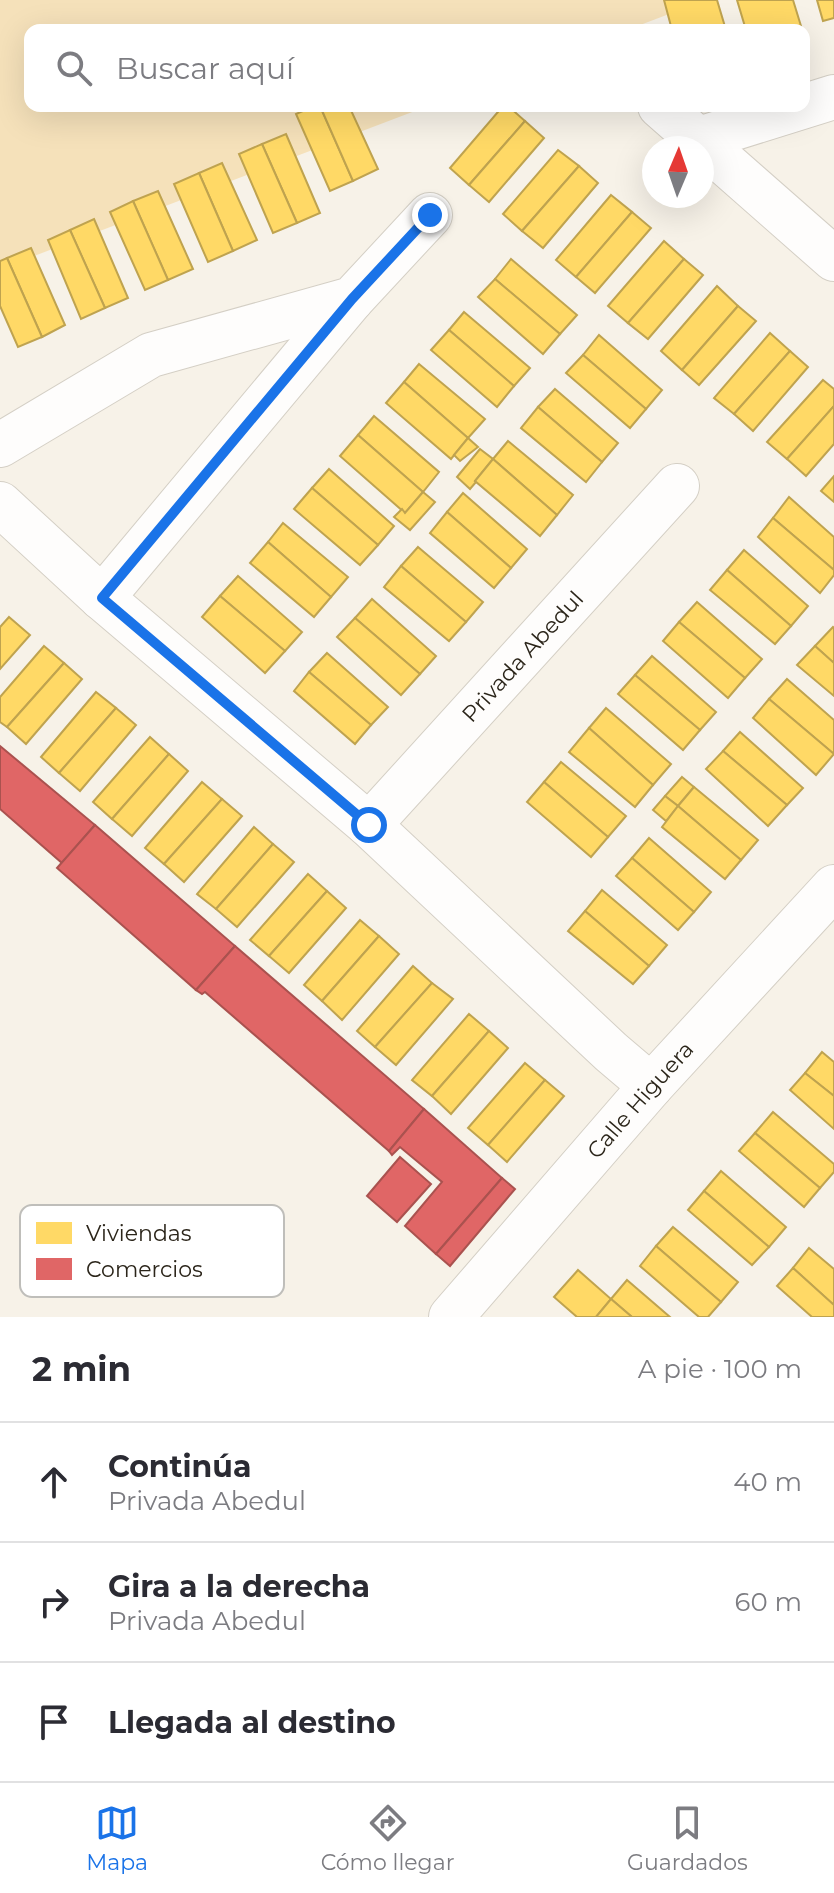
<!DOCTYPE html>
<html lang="es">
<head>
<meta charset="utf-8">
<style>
  body { margin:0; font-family:Montserrat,sans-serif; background:#f2f2f3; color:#2b2b33 }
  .compass { position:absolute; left:642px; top:136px; width:72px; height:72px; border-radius:50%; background:#fff; box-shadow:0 8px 32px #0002; rotate:2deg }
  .stop { position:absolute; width:24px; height:24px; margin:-18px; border:6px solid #1a73e8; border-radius:50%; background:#fff }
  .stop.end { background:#1a73e8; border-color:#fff; box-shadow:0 2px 8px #0008 }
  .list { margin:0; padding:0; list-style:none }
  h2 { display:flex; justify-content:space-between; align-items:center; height:104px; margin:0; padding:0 32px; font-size:34px }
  h2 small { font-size:26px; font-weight:400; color:#7c7c81 }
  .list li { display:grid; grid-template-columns:52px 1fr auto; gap:24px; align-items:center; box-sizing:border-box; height:120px; padding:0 32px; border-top:2px solid #e1e1e2 }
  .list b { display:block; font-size:30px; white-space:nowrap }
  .list p { margin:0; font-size:26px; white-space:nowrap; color:#7c7c81 }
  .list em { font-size:26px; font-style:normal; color:#7c7c81 }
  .icon { flex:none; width:44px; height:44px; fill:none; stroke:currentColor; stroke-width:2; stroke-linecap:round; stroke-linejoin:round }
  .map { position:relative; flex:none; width:834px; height:1317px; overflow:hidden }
  .search { position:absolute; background:#fff; box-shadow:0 8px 32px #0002; left:24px; right:24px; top:24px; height:88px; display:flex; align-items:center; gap:20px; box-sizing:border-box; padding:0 28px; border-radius:16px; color:#7c7c81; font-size:30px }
  .sheet { height:464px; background:#fff }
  nav { display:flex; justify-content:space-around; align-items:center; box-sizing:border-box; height:112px; border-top:2px solid #e1e1e2; background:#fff; font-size:22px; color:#7c7c81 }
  nav a { display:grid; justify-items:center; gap:4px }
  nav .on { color:#1a73e8 }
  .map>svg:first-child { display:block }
  .green { fill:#f5e1ba }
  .homes { fill:#ffd966; stroke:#bfa34f; stroke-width:2 }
  .shops { fill:#e06666; stroke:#aa524f; stroke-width:2 }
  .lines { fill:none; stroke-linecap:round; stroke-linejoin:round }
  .minor-casing { stroke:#d4cfc5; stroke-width:46 }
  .tertiary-casing { stroke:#d4cfc5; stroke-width:46 }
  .minor { stroke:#fefdfc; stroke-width:44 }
  .tertiary { stroke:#fefdfc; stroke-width:44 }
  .route { stroke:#1a73e8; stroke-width:10 }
  .labels { text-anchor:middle; stroke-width:8; stroke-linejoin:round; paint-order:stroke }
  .street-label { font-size:22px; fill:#2b251a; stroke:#fff }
  .key { fill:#fff; stroke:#bfbeba; stroke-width:2 }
  .key-label { font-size:22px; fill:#2b251a }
</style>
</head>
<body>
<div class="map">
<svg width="834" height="1317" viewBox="0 0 834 1317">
  <rect width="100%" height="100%" fill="#f7f2e8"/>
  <!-- green -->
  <polygon class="green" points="0,0 706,0 627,30 30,30 30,106 428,106 0,269"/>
  <!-- homes -->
  <g class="homes">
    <polygon points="664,0 717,0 726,30 672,30"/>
    <polygon points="737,0 793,0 801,26 787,30 746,30"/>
    <polygon points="817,0 834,0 834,18 823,21"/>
    <polygon points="314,106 320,106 353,181 330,191 296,114"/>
    <polygon points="320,106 349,106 378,169 353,181"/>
    <polygon points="503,106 508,106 525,121 469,185 450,168"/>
    <polygon points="525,121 544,138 489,202 469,185"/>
    <polygon points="286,134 320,213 297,223 262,144"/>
    <polygon points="262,144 297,223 273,233 239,154"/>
    <polygon points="558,150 579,166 522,231 503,214"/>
    <polygon points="222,163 257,240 233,251 199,173"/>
    <polygon points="579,166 598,183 543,248 522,231"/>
    <polygon points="199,173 233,251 208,262 174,184"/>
    <polygon points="158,191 193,269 168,280 133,201"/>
    <polygon points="611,195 632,212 576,277 556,260"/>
    <polygon points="133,201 168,280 145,290 110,212"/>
    <polygon points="632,212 651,228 595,293 576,277"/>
    <polygon points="94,219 128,298 105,308 70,230"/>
    <polygon points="70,230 105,308 81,319 48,240"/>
    <polygon points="664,241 684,259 628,323 608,306"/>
    <polygon points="31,248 65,325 42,337 7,258"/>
    <polygon points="7,258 42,337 18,347 0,306 0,261"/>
    <polygon points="511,259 577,315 560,334 495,279"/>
    <polygon points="684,259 703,275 648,339 628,323"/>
    <polygon points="495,279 560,334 543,354 478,297"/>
    <polygon points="717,286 738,306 682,370 661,351"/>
    <polygon points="738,306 756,321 699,385 682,370"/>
    <polygon points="464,312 530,368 514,386 449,330"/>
    <polygon points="449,330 514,386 497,407 431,350"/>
    <polygon points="770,333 790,351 734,414 714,398"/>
    <polygon points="599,335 662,390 646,409 583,355"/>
    <polygon points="790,351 808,367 753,431 734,414"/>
    <polygon points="583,355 646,409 630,428 566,373"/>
    <polygon points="419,364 485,419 468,438 404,382"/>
    <polygon points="823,380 834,389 834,406 787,459 767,442"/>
    <polygon points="404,382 468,438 451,459 386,403"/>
    <polygon points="555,389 618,443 602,462 538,407"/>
    <polygon points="834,406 834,444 806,476 787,459"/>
    <polygon points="538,407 602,462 586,482 521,428"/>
    <polygon points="374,416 439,472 423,492 358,435"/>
    <polygon points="358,435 423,492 405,513 340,456"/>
    <polygon points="468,438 478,447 460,461 454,455"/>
    <polygon points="508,441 573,495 557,515 493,459"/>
    <polygon points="480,449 493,459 475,481 476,482 470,489 457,477"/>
    <polygon points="493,459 557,515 540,536 475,481"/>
    <polygon points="329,469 394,526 378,545 312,488"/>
    <polygon points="834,476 834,502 821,491"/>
    <polygon points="312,488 378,545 360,565 294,509"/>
    <polygon points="423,492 435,502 410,530 394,517 402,509 405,513"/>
    <polygon points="463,493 527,549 511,568 447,512"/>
    <polygon points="789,497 834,537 834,570 773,518"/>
    <polygon points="447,512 511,568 494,588 430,533"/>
    <polygon points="773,518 834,570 834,575 820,593 758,537"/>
    <polygon points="283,523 348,577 331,597 268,542"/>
    <polygon points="268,542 331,597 314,617 250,563"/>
    <polygon points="418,547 483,602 466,622 401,566"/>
    <polygon points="744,550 808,606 791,626 727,570"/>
    <polygon points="401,566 466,622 449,641 384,587"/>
    <polygon points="727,570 791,626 775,644 710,590"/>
    <polygon points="238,576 302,632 285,651 220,596"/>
    <polygon points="220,596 285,651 265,673 202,617"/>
    <polygon points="372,599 436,656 420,674 355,618"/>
    <polygon points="697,602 762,659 745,678 679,622"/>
    <polygon points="9,617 30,635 0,669 0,627"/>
    <polygon points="355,618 420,674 401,695 337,637"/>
    <polygon points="679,622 745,678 728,698 663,641"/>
    <polygon points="833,627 834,628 834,663 815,646"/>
    <polygon points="44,646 64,663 7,727 0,722 0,697"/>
    <polygon points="815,646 834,663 834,696 797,665"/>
    <polygon points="327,653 388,707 371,725 309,672"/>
    <polygon points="652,656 716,712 700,730 635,675"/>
    <polygon points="64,663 82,679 26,744 7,727"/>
    <polygon points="309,672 371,725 355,744 294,691"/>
    <polygon points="635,675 700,730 683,750 618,694"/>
    <polygon points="787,679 834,720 834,754 769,699"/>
    <polygon points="96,692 116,708 59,773 41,757"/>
    <polygon points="769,699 834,754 816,775 753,718"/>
    <polygon points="116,708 136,725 80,791 59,773"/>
    <polygon points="606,708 671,764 653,785 589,728"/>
    <polygon points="589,728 653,785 635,807 569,752"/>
    <polygon points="740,732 803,788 787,805 723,751"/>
    <polygon points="150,737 169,754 112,819 93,802"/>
    <polygon points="723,751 787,805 768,826 706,769"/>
    <polygon points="169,754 188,771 132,836 112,819"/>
    <polygon points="561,762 626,816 608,837 544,782"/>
    <polygon points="682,777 694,787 678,806 665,796"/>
    <polygon points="202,782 222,799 164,864 145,848"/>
    <polygon points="544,782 608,837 591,857 527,802"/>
    <polygon points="694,787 758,840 741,860 678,806"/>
    <polygon points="665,796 678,806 666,821 653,810"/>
    <polygon points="222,799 242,816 184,882 164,864"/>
    <polygon points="678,806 741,860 725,879 662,827"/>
    <polygon points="254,827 273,844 216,909 197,894"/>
    <polygon points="649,838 711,892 694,912 632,858"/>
    <polygon points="273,844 294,862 237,927 216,909"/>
    <polygon points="632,858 694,912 678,930 616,876"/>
    <polygon points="308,874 327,891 269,956 250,940"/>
    <polygon points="602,890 667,945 649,966 585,911"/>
    <polygon points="327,891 346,908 289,973 269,956"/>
    <polygon points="585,911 649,966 633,984 568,931"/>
    <polygon points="360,920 379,936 322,1001 304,985"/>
    <polygon points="379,936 399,954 342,1020 322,1001"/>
    <polygon points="413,966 432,983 375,1047 357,1031"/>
    <polygon points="432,983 453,999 396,1065 375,1047"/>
    <polygon points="469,1014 489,1031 432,1096 412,1080"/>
    <polygon points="489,1031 508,1048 451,1114 432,1096"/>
    <polygon points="822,1052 834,1062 834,1096 805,1073"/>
    <polygon points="525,1063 545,1080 488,1145 468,1128"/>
    <polygon points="805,1073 834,1096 834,1129 790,1090"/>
    <polygon points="545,1080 564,1096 507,1162 488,1145"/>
    <polygon points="773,1112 834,1164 834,1172 820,1188 755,1133"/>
    <polygon points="755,1133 820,1188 804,1207 739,1151"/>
    <polygon points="721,1171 786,1227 769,1247 704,1191"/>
    <polygon points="704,1191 769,1247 752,1265 688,1210"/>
    <polygon points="673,1227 738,1282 721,1302 656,1246"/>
    <polygon points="656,1246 721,1302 708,1317 699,1317 640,1266"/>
    <polygon points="809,1248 834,1269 834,1305 793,1268"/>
    <polygon points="793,1268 834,1305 834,1317 812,1317 777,1286"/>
    <polygon points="578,1270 611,1299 596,1317 577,1317 554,1297"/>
    <polygon points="627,1280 670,1317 632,1317 611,1299"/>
    <polygon points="611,1299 632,1317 596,1317"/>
  </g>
  <!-- shops -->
  <g class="shops">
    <polygon points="0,746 95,825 62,863 0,809"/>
    <polygon points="95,825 235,946 196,990 57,868"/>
    <polygon points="235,946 424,1109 389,1151 205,992 202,994 196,990"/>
    <polygon points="424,1109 502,1178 436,1254 405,1226 442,1182 400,1147 392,1155 389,1151"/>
    <polygon points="400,1157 431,1184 397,1222 367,1196"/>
    <polygon points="502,1178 515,1189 450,1266 436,1254"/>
  </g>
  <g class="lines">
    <!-- minor casing -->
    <g class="minor-casing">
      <g id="minor">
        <polyline points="660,106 834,259"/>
        <polyline points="696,140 834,97"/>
        <polyline points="0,445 151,355 352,299 430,215"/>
        <polyline points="0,504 102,598 369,825 611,1052 651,1086"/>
        <polyline points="102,598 352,299"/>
        <path id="s1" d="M369,825L677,486"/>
      </g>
    </g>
    <!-- tertiary casing -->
    <g class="tertiary-casing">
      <g id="tertiary">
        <path id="s2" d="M451,1317L651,1086L834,887"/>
      </g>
    </g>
    <!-- minor -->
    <use href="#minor" class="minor"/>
    <!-- tertiary -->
    <use href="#tertiary" class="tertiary"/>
  </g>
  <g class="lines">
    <!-- route -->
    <polyline class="route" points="369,825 102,598 352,299 430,215"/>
  </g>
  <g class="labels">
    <!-- street labels -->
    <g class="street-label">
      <text dy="8" stroke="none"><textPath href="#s1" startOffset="228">Privada Abedul</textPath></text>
      <text dy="8" stroke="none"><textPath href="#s2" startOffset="288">Calle Higuera</textPath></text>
    </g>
  </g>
  <!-- legend -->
  <rect x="20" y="1205" width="264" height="92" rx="12" class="key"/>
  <rect x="36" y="1222" width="36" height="22" fill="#ffd966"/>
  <rect x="36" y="1258" width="36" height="22" fill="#e06666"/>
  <g class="key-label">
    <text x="86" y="1241">Viviendas</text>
    <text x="86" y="1277">Comercios</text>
  </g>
</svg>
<svg class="compass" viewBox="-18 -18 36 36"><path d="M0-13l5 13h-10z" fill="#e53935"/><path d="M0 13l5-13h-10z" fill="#7c7c81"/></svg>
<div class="stop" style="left:369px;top:825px"></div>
<div class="stop end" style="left:430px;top:215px"></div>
<div class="search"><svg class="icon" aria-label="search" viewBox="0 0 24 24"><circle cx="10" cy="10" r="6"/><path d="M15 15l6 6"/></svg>Buscar aquí</div>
</div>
<section class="sheet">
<h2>2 min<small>A pie · 100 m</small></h2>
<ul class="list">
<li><svg class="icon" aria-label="ahead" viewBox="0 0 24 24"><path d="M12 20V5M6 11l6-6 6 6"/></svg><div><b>Continúa</b><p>Privada Abedul</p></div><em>40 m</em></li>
<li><svg class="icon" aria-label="right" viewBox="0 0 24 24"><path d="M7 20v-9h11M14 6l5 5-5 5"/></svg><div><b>Gira a la derecha</b><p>Privada Abedul</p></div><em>60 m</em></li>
<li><svg class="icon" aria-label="arrive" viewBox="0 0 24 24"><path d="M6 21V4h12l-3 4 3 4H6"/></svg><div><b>Llegada al destino</b></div></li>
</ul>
</section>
<nav>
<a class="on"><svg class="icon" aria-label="map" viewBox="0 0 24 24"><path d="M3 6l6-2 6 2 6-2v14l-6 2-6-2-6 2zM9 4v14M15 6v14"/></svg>Mapa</a>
<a><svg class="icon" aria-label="directions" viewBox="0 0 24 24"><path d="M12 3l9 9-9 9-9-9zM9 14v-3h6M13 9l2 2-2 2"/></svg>Cómo llegar</a>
<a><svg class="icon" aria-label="saved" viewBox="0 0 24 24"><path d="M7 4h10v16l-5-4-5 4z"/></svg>Guardados</a>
</nav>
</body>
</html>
